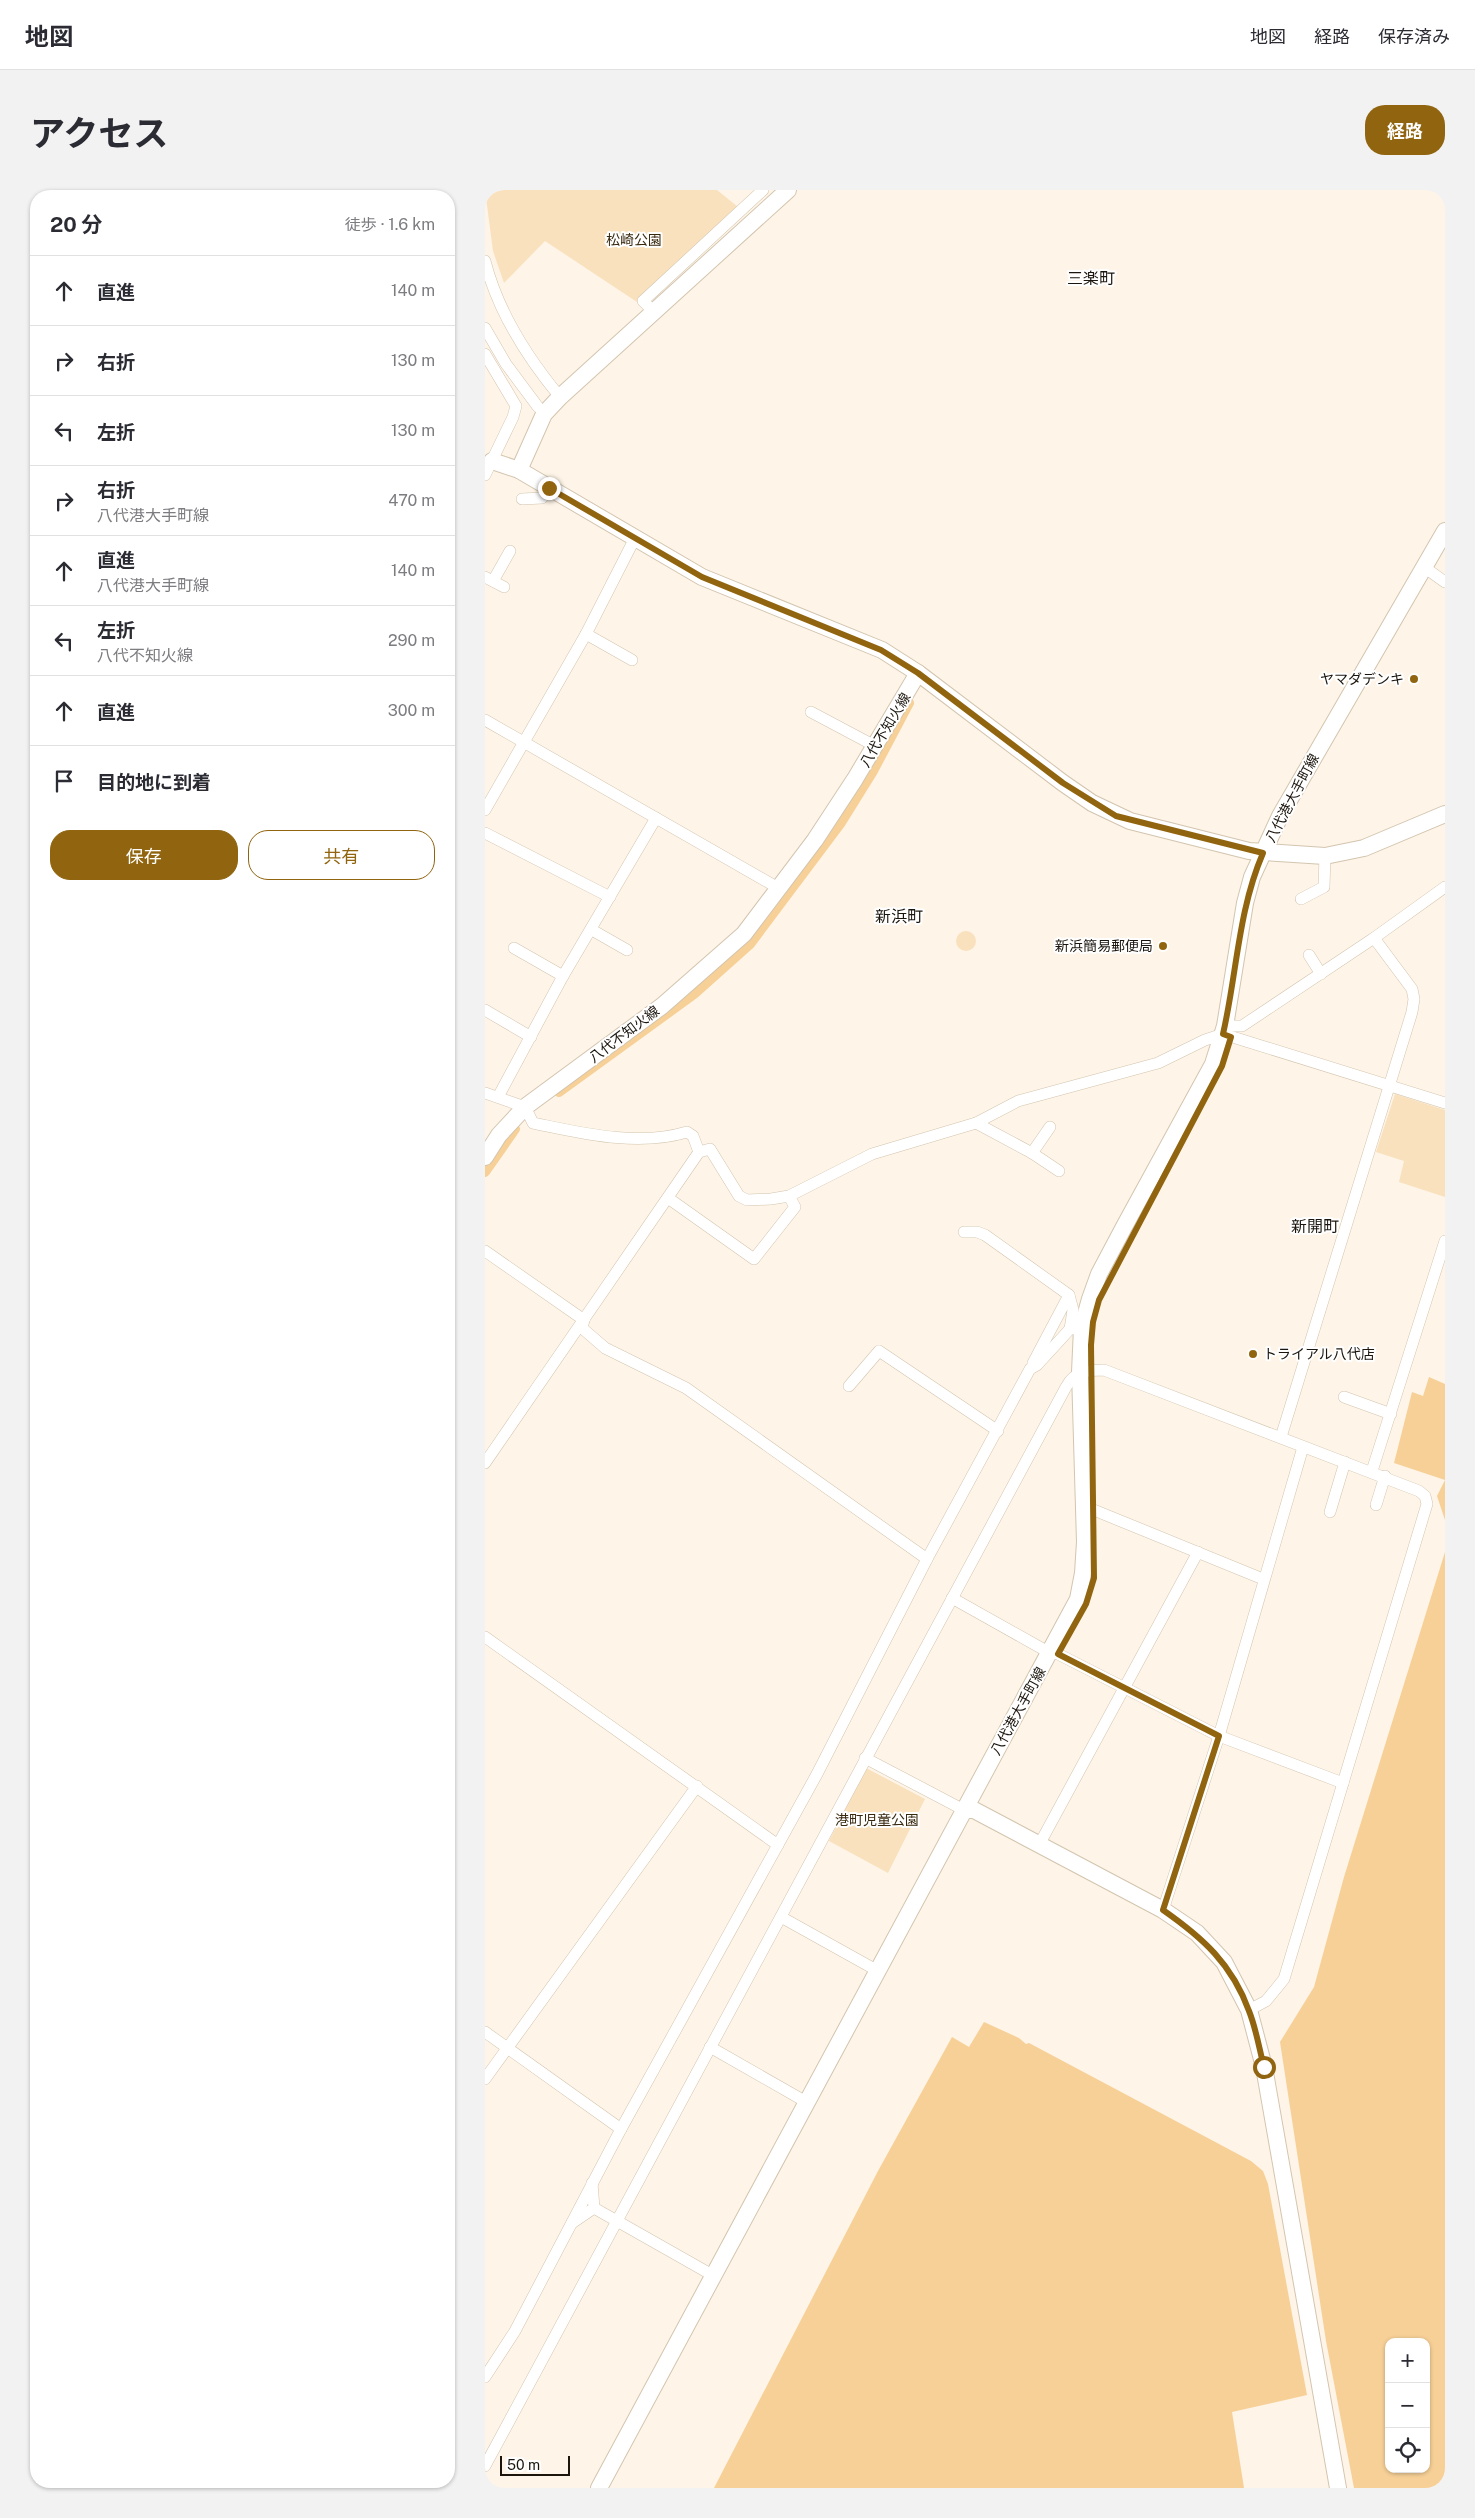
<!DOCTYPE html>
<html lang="ja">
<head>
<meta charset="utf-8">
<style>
  body { margin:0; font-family:"Public Sans","Noto Sans JP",sans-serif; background:#f2f2f3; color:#2b2b33 }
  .controls { position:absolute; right:15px; bottom:15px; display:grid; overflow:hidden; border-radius:10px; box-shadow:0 1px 4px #0004 }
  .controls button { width:45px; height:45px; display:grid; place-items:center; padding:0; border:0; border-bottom:1px solid #e1e1e2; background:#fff; color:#2b2b33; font:25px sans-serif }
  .scale { position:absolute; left:15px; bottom:12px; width:70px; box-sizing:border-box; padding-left:5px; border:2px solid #1b150e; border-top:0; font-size:14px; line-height:18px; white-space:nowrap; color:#1b150e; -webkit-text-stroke:4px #fff; paint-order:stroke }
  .stop { position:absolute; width:15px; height:15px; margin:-11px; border:4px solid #91650f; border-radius:50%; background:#fff }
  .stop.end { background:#91650f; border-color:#fff; box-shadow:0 1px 5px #0008 }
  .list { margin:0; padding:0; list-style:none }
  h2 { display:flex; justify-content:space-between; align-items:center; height:65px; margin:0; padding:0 20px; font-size:21px }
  h2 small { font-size:16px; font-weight:400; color:#7c7c81 }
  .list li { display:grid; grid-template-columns:32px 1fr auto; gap:15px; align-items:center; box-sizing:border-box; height:70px; padding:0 20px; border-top:1px solid #e1e1e2 }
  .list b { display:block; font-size:19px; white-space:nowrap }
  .list p { margin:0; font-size:16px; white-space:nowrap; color:#7c7c81 }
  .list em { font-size:16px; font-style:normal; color:#7c7c81 }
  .actions { display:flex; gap:10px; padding:15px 20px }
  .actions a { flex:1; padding:11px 0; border:1px solid #91650f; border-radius:20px; text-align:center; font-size:18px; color:#91650f }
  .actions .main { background:#91650f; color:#fff }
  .icon { flex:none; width:28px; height:28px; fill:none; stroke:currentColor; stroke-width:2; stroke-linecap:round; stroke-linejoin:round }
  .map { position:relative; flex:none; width:960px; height:2298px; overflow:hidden; border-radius:20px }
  header { display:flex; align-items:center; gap:30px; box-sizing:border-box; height:70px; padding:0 25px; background:#fff; border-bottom:1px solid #e1e1e2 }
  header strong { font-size:24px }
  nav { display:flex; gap:28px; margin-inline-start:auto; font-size:18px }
  .intro { display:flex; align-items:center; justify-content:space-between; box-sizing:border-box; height:120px; padding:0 30px }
  h1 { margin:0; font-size:35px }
  .button { padding:12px 22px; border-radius:20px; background:#91650f; color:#fff; font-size:18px; font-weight:700 }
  main { display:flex; gap:30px; padding:0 30px }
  aside { flex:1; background:#fff; border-radius:20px; box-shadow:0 1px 4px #0004 }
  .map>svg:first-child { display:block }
  .green { fill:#f9e1bd }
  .water { fill:#f7d097; fill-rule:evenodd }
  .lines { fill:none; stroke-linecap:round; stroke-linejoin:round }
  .canal { stroke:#f7d097; stroke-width:10 }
  .street-casing { stroke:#d3c5af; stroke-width:12 }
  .secondary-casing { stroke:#d3c5af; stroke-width:18 }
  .street { stroke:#fff; stroke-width:11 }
  .secondary { stroke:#fff; stroke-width:16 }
  .route { stroke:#91650f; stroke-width:6 }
  .poi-dot { fill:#91650f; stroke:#fff; stroke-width:2 }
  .labels { text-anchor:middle; stroke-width:4; stroke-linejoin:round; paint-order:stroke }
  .park-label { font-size:14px; fill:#39290f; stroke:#fff }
  .poi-label { font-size:14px; fill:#1b150e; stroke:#fff; text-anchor:end }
  .street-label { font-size:14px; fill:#1b150e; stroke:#fff }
  .quarter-label { font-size:16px; fill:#1b150e; stroke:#fff }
</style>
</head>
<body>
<header>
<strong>地図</strong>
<nav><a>地図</a><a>経路</a><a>保存済み</a></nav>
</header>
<div class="intro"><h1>アクセス</h1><a class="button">経路</a></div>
<main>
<aside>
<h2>20 分<small>徒歩 · 1.6 km</small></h2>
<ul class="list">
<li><svg class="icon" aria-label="ahead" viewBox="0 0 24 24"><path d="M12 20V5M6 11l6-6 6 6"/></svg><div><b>直進</b></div><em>140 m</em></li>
<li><svg class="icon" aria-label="right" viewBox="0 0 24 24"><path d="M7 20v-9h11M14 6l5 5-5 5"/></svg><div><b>右折</b></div><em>130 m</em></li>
<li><svg class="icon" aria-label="left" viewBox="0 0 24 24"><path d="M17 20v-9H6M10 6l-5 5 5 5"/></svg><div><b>左折</b></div><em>130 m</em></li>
<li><svg class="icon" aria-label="right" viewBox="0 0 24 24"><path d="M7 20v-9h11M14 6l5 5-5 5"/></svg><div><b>右折</b><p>八代港大手町線</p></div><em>470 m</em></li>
<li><svg class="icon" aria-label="ahead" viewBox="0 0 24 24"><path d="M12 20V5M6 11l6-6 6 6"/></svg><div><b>直進</b><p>八代港大手町線</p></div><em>140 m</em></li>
<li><svg class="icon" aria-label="left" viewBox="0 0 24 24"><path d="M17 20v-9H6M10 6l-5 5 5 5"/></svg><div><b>左折</b><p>八代不知火線</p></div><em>290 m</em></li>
<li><svg class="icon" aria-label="ahead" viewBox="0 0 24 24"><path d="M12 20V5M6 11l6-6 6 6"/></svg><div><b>直進</b></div><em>300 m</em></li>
<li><svg class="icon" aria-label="arrive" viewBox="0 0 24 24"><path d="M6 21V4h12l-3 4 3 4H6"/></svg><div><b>目的地に到着</b></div></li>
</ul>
<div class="actions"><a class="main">保存</a><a>共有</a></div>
</aside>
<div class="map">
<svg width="960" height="2298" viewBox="0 0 960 2298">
  <rect width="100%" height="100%" fill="#fef4e7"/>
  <!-- green -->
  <g class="green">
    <polygon points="0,0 232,0 253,17 155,114 60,51 19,93 8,61"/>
    <circle cx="481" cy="751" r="10"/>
    <polygon points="910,904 960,920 960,1007 914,992 919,971 891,962"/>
    <polygon points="381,1578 440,1609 403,1683 344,1651"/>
  </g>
  <!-- water -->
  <g class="water">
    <polygon points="944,1187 960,1194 960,1330 952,1306 960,1290 909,1273 927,1202 938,1206"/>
    <path d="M960,1362V2298H869L841,2151L795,1852L829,1797L859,1687ZM904,2152H941V2279H904Z"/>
    <polygon points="499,1832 534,1848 541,1854 544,1853 766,1971 778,1981 783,1994 822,2205 747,2222 759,2298 229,2298 393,1981 467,1847 484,1857"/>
  </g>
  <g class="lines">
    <!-- canal -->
    <g class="canal">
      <polyline points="74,902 209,804 265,754 355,634 388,581 424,513"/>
      <polyline points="0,982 30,939"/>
    </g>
    <!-- street casing -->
    <g class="street-casing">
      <g id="street">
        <path d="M0,71C13,122 41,166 75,207"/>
        <polyline points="170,123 158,111 278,0"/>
        <polyline points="0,138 21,174 53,217"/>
        <polyline points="0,164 31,216 28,227 0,285"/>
        <polyline points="37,309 57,308 64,298"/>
        <polyline points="939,377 960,392"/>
        <polyline points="0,387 19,397"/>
        <polyline points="8,391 25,361"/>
        <polyline points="101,444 147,470"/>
        <polyline points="326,522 390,556"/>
        <polyline points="0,530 295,699"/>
        <polyline points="0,620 101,444 150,348"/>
        <polyline points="0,643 125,707"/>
        <polyline points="816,709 839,697 840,666"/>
        <polyline points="107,740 142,760"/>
        <polyline points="29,758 78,786"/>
        <polyline points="824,765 836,784"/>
        <polyline points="0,820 46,847"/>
        <polyline points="740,836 757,836 889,748 960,697"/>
        <path d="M0,903L40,917L48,933C97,943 152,957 202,942L208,946L214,962"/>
        <polyline points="13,907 78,786 171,628"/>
        <polyline points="491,933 547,963 574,981"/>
        <polyline points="547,963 565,937"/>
        <polyline points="183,1008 269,1069 310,1017 304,1006"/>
        <polyline points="479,1042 492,1042 500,1045 584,1105"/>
        <polyline points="0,1061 99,1130"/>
        <polyline points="99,1130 97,1138 120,1158 201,1198 442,1369"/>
        <polyline points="548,1173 584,1105 588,1120 585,1139"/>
        <polyline points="364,1196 394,1161 513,1241"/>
        <polyline points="859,1207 906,1224"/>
        <polyline points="796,1247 927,822 929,809 927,799 889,748"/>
        <polyline points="0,1273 214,962 225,959 254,1006 262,1010 286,1009 304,1006 387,964 491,933 533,911 673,873 720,850 738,844 960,913"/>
        <polyline points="887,1281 960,1051"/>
        <polyline points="891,1315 900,1286"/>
        <polyline points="599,1316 778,1389"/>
        <polyline points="845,1322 860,1272"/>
        <polyline points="467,1408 565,1463 573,1464 734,1546 858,1593"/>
        <polyline points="0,1447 293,1655"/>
        <polyline points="380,1568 479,1620"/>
        <polyline points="554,1655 713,1362"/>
        <polyline points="678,1720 734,1546 818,1257"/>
        <polyline points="296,1727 393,1781"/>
        <polyline points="0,1842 136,1939"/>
        <polyline points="225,1857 323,1913"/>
        <polyline points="0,1889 212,1596"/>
        <polyline points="109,2018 229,2086"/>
        <polyline points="87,2033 109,2018 107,1993"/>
        <polyline points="0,2187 30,2141 136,1939 332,1584 442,1369 545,1179 552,1175 585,1139 597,1138"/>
        <path d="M0,2276L581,1197C590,1181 602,1180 619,1180L934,1301L940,1306L942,1314L799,1789L781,1811L764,1820"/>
      </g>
    </g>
    <!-- secondary casing -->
    <g class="secondary-casing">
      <g id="secondary">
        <polyline points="7,271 34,280 217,387 397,460 433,483"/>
        <polyline points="34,280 59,224 75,207 303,0"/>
        <polyline points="0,967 14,945 40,917 177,816 259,744 330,650 370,589 433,483 578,593 607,613 645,631 764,661 840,666 879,658 960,624"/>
        <polyline points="479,1620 489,1620 678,1720 712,1743 739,1772 764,1820 779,1877 853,2298"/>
        <polyline points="114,2298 593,1409 598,1383 600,1352 595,1182 597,1138 605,1109 614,1084 640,1035 728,874 740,836 760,713 767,687 795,626 960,341"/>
      </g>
    </g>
    <!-- street -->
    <use href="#street" class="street"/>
    <!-- secondary -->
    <use href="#secondary" class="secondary"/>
  </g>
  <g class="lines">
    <!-- route -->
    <path class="route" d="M64,298L217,387L396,460L433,483L578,593L631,626L778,663C753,721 752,783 738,844L746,847L737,876L614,1110L608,1132L606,1155L609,1388L601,1414L573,1464L734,1546L678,1720C718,1748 747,1774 764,1821C771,1838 774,1858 779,1877"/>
  </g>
  <!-- markers -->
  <g class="poi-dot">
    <circle cx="929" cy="489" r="5"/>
    <circle cx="678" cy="756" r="5"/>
    <circle cx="768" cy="1164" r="5"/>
  </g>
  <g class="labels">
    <!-- park labels -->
    <g class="park-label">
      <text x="149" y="55">松崎公園</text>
      <text x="392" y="1635">港町児童公園</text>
    </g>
    <!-- poi labels -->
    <g class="poi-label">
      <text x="919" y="494">ヤマダデンキ</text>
      <text x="668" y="761">新浜簡易郵便局</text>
      <text x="778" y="1169" text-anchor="start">トライアル八代店</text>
    </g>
    <!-- street labels -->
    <g class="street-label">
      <text transform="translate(400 540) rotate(-59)" y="5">八代不知火線</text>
      <text transform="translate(807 608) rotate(-62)" y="5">八代港大手町線</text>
      <text transform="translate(139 844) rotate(-37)" y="5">八代不知火線</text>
      <text transform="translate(533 1521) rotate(-61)" y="5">八代港大手町線</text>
    </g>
    <!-- quarter labels -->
    <g class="quarter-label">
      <text x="606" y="94">三楽町</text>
      <text x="414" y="732">新浜町</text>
      <text x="830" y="1042">新開町</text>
    </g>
  </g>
</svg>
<div class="controls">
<button>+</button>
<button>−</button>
<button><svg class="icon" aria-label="locate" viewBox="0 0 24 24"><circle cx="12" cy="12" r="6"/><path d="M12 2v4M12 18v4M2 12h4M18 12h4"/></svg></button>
</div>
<div class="scale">50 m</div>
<div class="stop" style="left:779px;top:1877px"></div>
<div class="stop end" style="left:64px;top:298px"></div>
</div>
</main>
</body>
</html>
